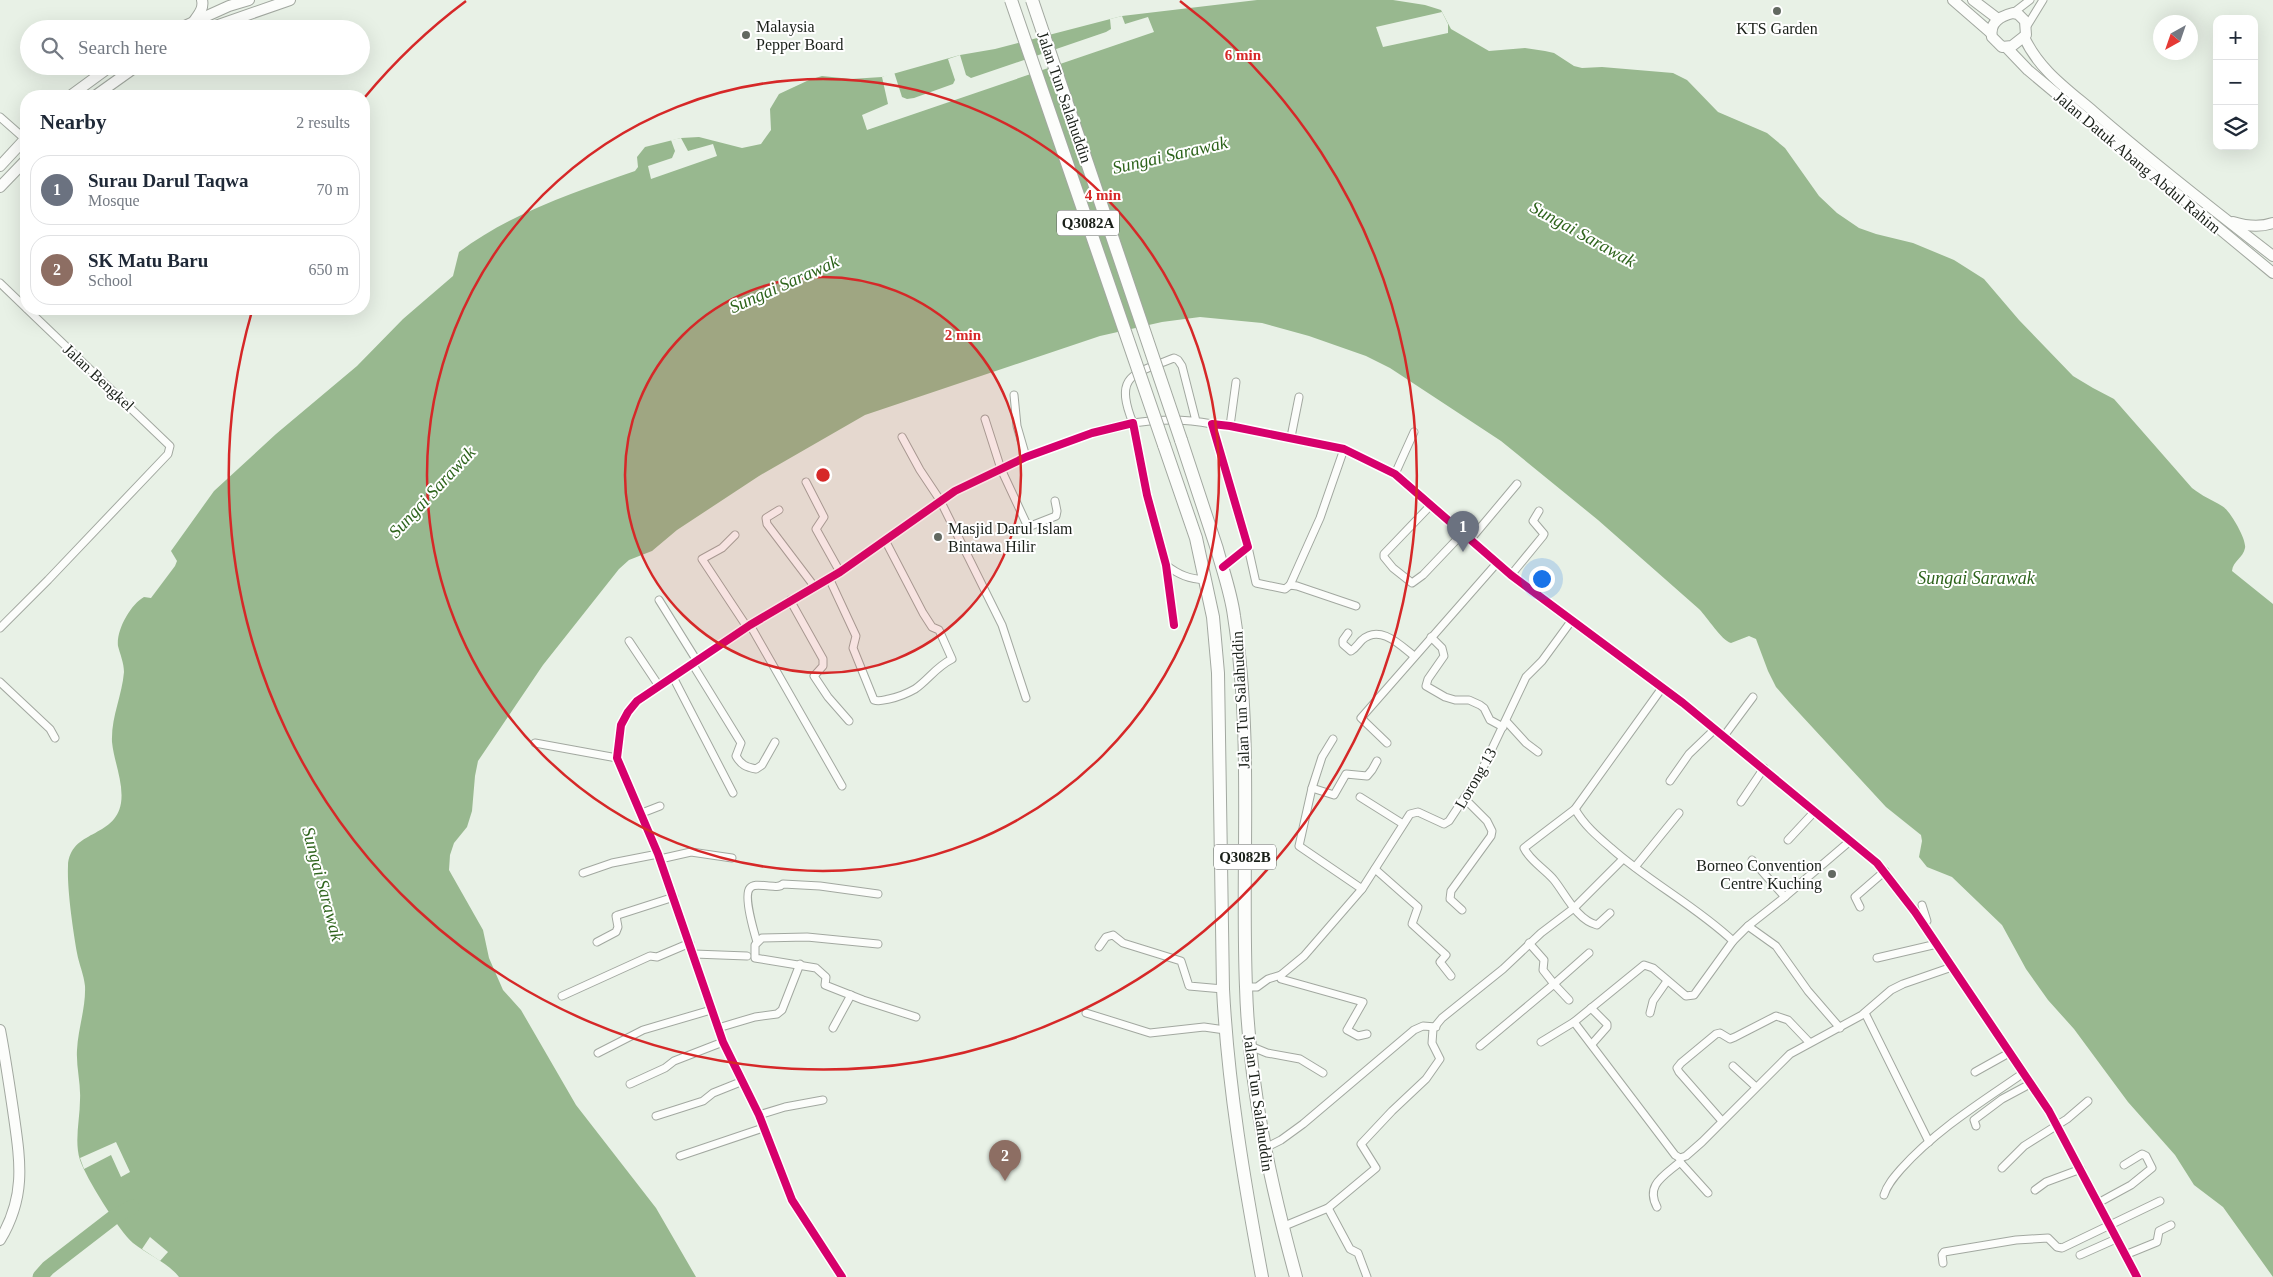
<!DOCTYPE html>
<html lang="en">
<head>
<meta charset="utf-8">
<style>
  body { margin:0; font-family:"Times New Roman",serif; background:#f2f2f3; color:#1f2937 }
  .controls { position:absolute; right:15px; top:15px; display:grid; overflow:hidden; border-radius:10px; box-shadow:0 5px 20px #0002 }
  .controls button { width:45px; height:45px; display:grid; place-items:center; padding:0; border:0; border-bottom:1px solid #e0e1e3; background:#fff; color:#1f2937; font:25px sans-serif }
  .compass { position:absolute; left:2153px; top:15px; width:45px; height:45px; border-radius:50%; background:#fff; box-shadow:0 5px 20px #0002; rotate:220deg }
  .you { position:absolute; left:1541px; top:578px; width:18px; height:18px; margin:-12px; border:4px solid #fff; border-radius:50%; background:#1a73e8; box-shadow:0 0 0 8px #1a73e833 }
  .badge { display:grid; place-items:center; width:32px; height:32px; border-radius:50%; background:#1a73e8; color:#fff; font-size:16px; font-weight:700 }
  .pin { position:absolute; translate:-50% -41px; filter:drop-shadow(0 1px 2px #0008) }
  .pin::after { content:''; position:absolute; top:26px; width:18px; height:15px; background:inherit; clip-path:polygon(0 0,100% 0,50% 100%) }
  .list { margin:0; padding:0; list-style:none }
  h2 { display:flex; justify-content:space-between; align-items:center; height:65px; margin:0; padding:0 20px; font-size:21px }
  h2 small { font-size:16px; font-weight:400; color:#747a83 }
  .list li { display:grid; grid-template-columns:32px 1fr auto; gap:15px; align-items:center; box-sizing:border-box; height:70px; margin:0 10px 10px; padding:0 10px; border:1px solid #e0e1e3; border-radius:20px }
  .list b { display:block; font-size:19px; white-space:nowrap }
  .list p { margin:0; font-size:16px; white-space:nowrap; color:#747a83 }
  .list em { font-size:16px; font-style:normal; color:#747a83 }
  .icon { flex:none; width:28px; height:28px; fill:none; stroke:currentColor; stroke-width:2; stroke-linecap:round; stroke-linejoin:round }
  .map { position:relative; flex:none; width:2273px; height:1277px; overflow:hidden }
  .search { position:absolute; background:#fff; box-shadow:0 5px 20px #0002; left:20px; top:20px; width:350px; height:55px; display:flex; align-items:center; gap:12px; box-sizing:border-box; padding:0 18px; border-radius:28px; color:#747a83; font-size:19px }
  .panel { position:absolute; background:#fff; box-shadow:0 5px 20px #0002; left:20px; top:90px; width:350px; height:225px; border-radius:20px }
  .map>svg:first-child { display:block }
  .water { fill:#98b88f }
  .pier { fill:#e8f1e6 }
  .lines { fill:none; stroke-linecap:round; stroke-linejoin:round }
  .river { stroke:#98b88f; stroke-width:15 }
  .street-casing { stroke:#a2a8a0; stroke-width:9 }
  .secondary-casing { stroke:#a2a8a0; stroke-width:12 }
  .highway-casing { stroke:#a2a8a0; stroke-width:14 }
  .street { stroke:#fcfdfb; stroke-width:7 }
  .secondary { stroke:#fcfdfb; stroke-width:10 }
  .highway { stroke:#fcfdfb; stroke-width:12 }
  .highway-bridge-casing { stroke:#a2a8a0; stroke-width:14; stroke-linecap:butt }
  .highway-bridge { stroke:#fcfdfb; stroke-width:12 }
  .cycleway-casing { stroke:#fff; stroke-width:11 }
  .cycleway { stroke:#d6006c; stroke-width:8 }
  .ring { fill:none; stroke:#d62828; stroke-width:2.5 }
  .poi-dot { fill:#626961; stroke:#fff; stroke-width:2 }
  .labels { text-anchor:middle; stroke-width:4; stroke-linejoin:round; paint-order:stroke }
  .shield { fill:#fff; stroke:#5f635e; stroke-width:1 }
  .shield-label { font-size:15px; font-weight:bold; fill:#1a2019 }
  .poi-label { font-size:16px; fill:#1a2019; stroke:#fff; text-anchor:start }
  .street-label { font-size:16px; fill:#1a2019; stroke:#fff }
  .water-label { font-size:18px; font-style:italic; fill:#2e641c; stroke:#fff }
  .centre { fill:#d62828; stroke:#fff; stroke-width:2.5 }
  .ring-label { font-size:15px; text-anchor:middle; font-weight:bold; fill:#d62828; stroke:#fff; stroke-width:4; stroke-linejoin:round; paint-order:stroke }
</style>
</head>
<body>
<div class="map">
<svg width="2273" height="1277" viewBox="0 0 2273 1277">
  <rect width="100%" height="100%" fill="#e8f1e6"/>
  <!-- water -->
  <path class="water" d="M1257,0H1393L1425,5L1441,10L1451,29L1489,51L1525,48L1545,51L1554,53L1574,66L1582,68L1602,67L1673,73L1687,80L1718,112L1767,133L1785,148L1819,196L1837,213L1859,228L1876,234L1913,243L1954,260L1984,279L2019,320L2073,376L2093,388L2114,399L2192,488C2202,496 2212,500 2222,506C2230,510 2247,540 2245,548C2243,558 2233,561 2232,571L2273,604V1277L2223,1207L2194,1185L2175,1155L2128,1102L2074,1029L2048,1000L2026,969L2002,925L1952,877L1927,867L1919,857L1922,841L1921,835L1886,807L1789,702L1776,687L1768,671L1756,639L1749,636L1731,643C1721,640 1708,618 1699,609L1598,520L1501,441L1390,368L1366,356L1309,336L1262,323L1200,317L1162,322L1100,336L865,415L759,476L677,530L652,551L629,560L619,569L543,665L478,761L475,776L472,811L467,827L454,843L450,855L449,870L483,930L489,958L503,990L521,1010L576,1105L656,1208L696,1277H179C167,1262 148,1255 133,1243C119,1231 86,1178 80,1160C74,1141 80,1119 80,1100C81,1083 76,1067 77,1050C78,1029 86,1007 85,986C84,975 79,964 77,953C73,929 67,890 68,866C70,829 115,839 121,803C124,783 114,762 112,742C111,717 122,696 124,672C124,663 120,654 118,646C116,630 131,604 144,597L151,598L175,566L177,561L171,551L214,491L276,434L357,366L403,319L453,276L459,252C511,213 575,192 635,171L638,167L637,157L645,147L681,138L699,137L742,148L761,144L771,130L770,109L779,94L809,80L822,76L851,79L882,77L960,55L995,49L1122,16Z"/>
  <!-- pier -->
  <g class="pier">
    <polygon points="1442,12 1448,24 1448,33 1383,47 1376,27"/>
    <polygon points="1122,16 1125,24 1148,17 1154,32 867,130 862,115 888,104 882,77 894,72 902,97 907,99 914,98 953,84 955,80 948,59 960,55 966,75 971,78 1106,32 1111,29 1110,19"/>
    <polygon points="681,138 688,151 713,144 717,156 651,179 648,166 672,158 675,151 671,140"/>
    <polygon points="116,1142 130,1172 121,1177 111,1155 84,1169 80,1158"/>
    <polygon points="150,1237 168,1252 160,1261 142,1249"/>
  </g>
  <g class="lines">
    <!-- river -->
    <polyline class="river" points="40,1277 48,1268 114,1217 132,1207"/>
    <!-- street casing -->
    <g class="street-casing">
      <g id="street">
        <polyline points="2013,13 2030,0"/>
        <polyline points="2027,26 2043,0"/>
        <polyline points="0,117 25,139"/>
        <polyline points="0,283 26,308"/>
        <polyline points="1014,395 1017,426 1026,457"/>
        <polyline points="985,419 1001,469 1028,527 1056,516 1057,511 1055,501"/>
        <path d="M1196,421L1182,366L1178,360L1174,358C1134,374 1113,374 1133,423C1159,419 1186,419 1212,424"/>
        <polyline points="1230,426 1236,382"/>
        <polyline points="902,437 920,470 940,500 1002,625 1026,698"/>
        <polyline points="1291,437 1299,397"/>
        <polyline points="1395,474 1414,432"/>
        <polyline points="806,482 824,517 816,529 840,572"/>
        <polyline points="1430,506 1384,554 1384,557 1393,568 1412,583 1423,575 1462,534"/>
        <polyline points="779,510 766,518 767,524 814,586"/>
        <polyline points="735,535 722,548 702,559 747,627"/>
        <polyline points="1470,540 1517,484"/>
        <polyline points="1248,547 1256,583 1285,589 1290,585 1297,586 1356,606"/>
        <path d="M1166,565C1179,575 1189,579 1206,580"/>
        <polyline points="1223,567 1248,547 1212,424 1230,426 1344,449 1395,474 1511,575 1683,703 1877,863 1915,912 2049,1111 2137,1277"/>
        <polyline points="1511,575 1543,536 1544,534 1533,521 1539,511"/>
        <path d="M829,578L856,636L853,648L874,700C879,702 884,700 889,699C898,697 908,693 915,689C929,679 936,667 952,659L939,630L932,627L923,613L885,540"/>
        <polyline points="1290,585 1320,518 1344,449"/>
        <polyline points="659,600 697,661"/>
        <polyline points="790,600 823,659 823,666 814,676 828,697 849,721"/>
        <polyline points="750,625 842,786"/>
        <polyline points="0,628 48,580 168,454 170,446 27,309"/>
        <path d="M1348,633L1343,640V644L1351,651C1356,648 1358,644 1362,640C1380,624 1400,645 1414,656"/>
        <polyline points="1431,637 1442,648 1444,656 1428,679 1426,686 1445,697 1455,700 1469,700 1480,705 1484,708 1490,720 1503,727"/>
        <polyline points="629,641 659,686"/>
        <path d="M693,665L741,743L736,756C741,765 746,767 756,769L762,765L775,742"/>
        <polyline points="673,677 733,793"/>
        <polyline points="0,682 50,729 55,738"/>
        <polyline points="1506,721 1526,743 1538,752"/>
        <polyline points="1724,736 1753,697"/>
        <polyline points="1333,739 1322,757 1312,788 1299,846 1362,889"/>
        <polyline points="535,743 617,758"/>
        <polyline points="1387,743 1361,718 1497,563"/>
        <polyline points="1670,781 1689,754 1715,729"/>
        <polyline points="1312,788 1334,795 1346,774 1367,776 1372,770 1377,761"/>
        <polyline points="1360,797 1403,824"/>
        <polyline points="1741,802 1764,768"/>
        <path d="M1575,809C1584,825 1597,836 1611,848C1649,882 1696,906 1733,941L1694,995L1686,996L1653,968L1644,965L1574,1022L1675,1155L1680,1158L1686,1156L1702,1142L1790,1054L1862,1015L1891,990L1903,984L1952,967"/>
        <polyline points="642,813 660,806"/>
        <polyline points="1788,840 1815,811"/>
        <polyline points="660,859 691,852 732,858"/>
        <polyline points="1752,860 1785,897"/>
        <polyline points="1635,867 1679,813"/>
        <polyline points="1375,869 1418,907 1412,924 1446,955 1440,962 1451,976"/>
        <polyline points="583,873 612,863 658,854"/>
        <polyline points="1922,905 1927,921 1924,924"/>
        <polyline points="1860,907 1855,897 1885,871"/>
        <polyline points="1462,910 1450,899 1451,891 1491,836 1492,831 1487,821 1465,799"/>
        <path d="M1610,913L1597,925C1577,920 1566,895 1554,880C1545,869 1530,861 1524,848L1575,809L1662,688"/>
        <polyline points="1748,926 1776,946 1808,991 1840,1028"/>
        <polyline points="1733,941 1748,926 1781,900 1850,841"/>
        <polyline points="597,942 616,932 618,927 616,916 618,915 674,897"/>
        <path d="M757,942C754,932 743,895 750,888C754,883 763,886 769,886C775,886 779,888 783,884L820,886L878,894"/>
        <polyline points="1529,943 1544,960 1543,970 1554,984 1589,953"/>
        <polyline points="878,944 807,937 762,938 755,945 755,958 816,968 826,977 825,985 863,1000 916,1017"/>
        <polyline points="1099,947 1106,937 1113,935 1123,943 1181,961 1189,986 1223,989"/>
        <polyline points="694,954 747,956"/>
        <polyline points="1877,958 1937,944"/>
        <polyline points="1281,975 1281,979 1363,1002 1347,1030 1358,1036 1367,1034"/>
        <polyline points="1246,987 1257,987 1268,979 1281,975 1304,956 1362,889 1410,814 1418,812 1444,824 1449,821 1480,774 1526,677 1542,661 1572,620"/>
        <polyline points="562,996 650,956 657,957 690,943"/>
        <polyline points="1591,1008 1607,1024 1607,1027 1592,1044"/>
        <polyline points="1086,1013 1150,1033 1204,1027 1225,1030"/>
        <polyline points="1650,1013 1653,1001 1667,981"/>
        <polyline points="1865,1013 1929,1142"/>
        <polyline points="718,1028 755,1017 777,1014 782,1010 800,964"/>
        <polyline points="833,1028 851,995"/>
        <polyline points="1541,1042 1574,1022"/>
        <polyline points="1250,1046 1267,1053 1300,1059 1323,1073"/>
        <polyline points="1480,1046 1554,984 1569,1000"/>
        <polyline points="598,1053 643,1030 711,1010"/>
        <polyline points="1733,1066 1756,1087"/>
        <polyline points="1975,1072 2009,1053"/>
        <polyline points="630,1084 665,1068 674,1061 723,1042"/>
        <polyline points="759,1115 785,1107 823,1100"/>
        <polyline points="656,1116 703,1101 713,1093 743,1081"/>
        <polyline points="1722,1121 1679,1072 1677,1068 1681,1063 1716,1034 1720,1033 1730,1039 1735,1037 1776,1016 1788,1020 1809,1042"/>
        <polyline points="1976,1126 1974,1120 2002,1099 2030,1084"/>
        <polyline points="1265,1148 1281,1140 1303,1124 1414,1030 1423,1026 1436,1027"/>
        <polyline points="680,1156 763,1128"/>
        <polyline points="1680,1162 1708,1193"/>
        <polyline points="2002,1168 2024,1146 2067,1119 2088,1101"/>
        <polyline points="2035,1190 2046,1182 2081,1169"/>
        <path d="M1884,1195C1887,1185 1894,1177 1901,1169C1936,1130 1980,1103 2022,1074"/>
        <polyline points="2098,1203 2131,1185 2152,1168 2146,1156 2142,1154 2124,1165"/>
        <path d="M1657,1207C1645,1185 1664,1176 1680,1162V1158"/>
        <polyline points="1328,1208 1350,1249 1358,1253 1367,1277"/>
        <polyline points="1282,1227 1328,1208 1376,1168 1361,1144 1392,1111 1426,1079 1440,1059 1432,1043 1433,1029 1442,1018 1503,969 1541,933 1574,908 1623,859"/>
        <polyline points="2080,1255 2116,1239"/>
        <polyline points="2125,1255 2157,1242 2159,1231 2171,1225"/>
        <polyline points="1943,1263 1942,1255 1944,1252 2016,1240 2048,1238 2057,1247 2062,1248 2160,1201"/>
        <polyline points="842,1277 792,1200 759,1115 723,1042 658,854 617,758 621,725 628,712 637,701 750,625 840,572 955,491 1026,457 1092,433 1133,423 1147,495 1166,565 1174,625"/>
      </g>
    </g>
    <!-- secondary casing -->
    <g class="secondary-casing">
      <g id="secondary">
        <polyline points="1953,0 1991,33"/>
        <polyline points="1973,0 1998,19"/>
        <path d="M2013,13L2018,14L2025,21L2026,35L2012,46L2002,47L1992,37C1989,22 2001,16 2013,13Z"/>
        <path d="M194,21C199,14 204,8 202,0"/>
        <polyline points="178,29 229,6 249,0"/>
        <polyline points="207,29 290,0"/>
        <path d="M2024,37C2039,70 2067,89 2094,112C2152,162 2212,209 2273,256"/>
        <polyline points="2006,47 2028,70 2095,126 2273,273"/>
        <polyline points="70,96 111,66"/>
        <polyline points="95,96 137,66"/>
        <polyline points="0,166 26,138"/>
        <polyline points="0,187 26,160"/>
        <path d="M2233,222C2246,226 2259,228 2273,223"/>
        <path d="M0,1030C5,1056 9,1083 13,1110C20,1160 27,1195 0,1240"/>
      </g>
    </g>
    <!-- highway casing -->
    <g class="highway-casing">
      <g id="highway">
        <path d="M1181,440C1193,476 1205,513 1217,549C1223,571 1231,593 1234,616C1253,738 1241,863 1246,987C1249,1086 1270,1182 1296,1277"/>
        <path d="M1164,445L1196,538L1213,617L1218,673L1223,989C1228,1086 1244,1181 1262,1277"/>
      </g>
    </g>
    <!-- street -->
    <use href="#street" class="street"/>
    <!-- secondary -->
    <use href="#secondary" class="secondary"/>
    <!-- highway -->
    <use href="#highway" class="highway"/>
    <!-- highway-bridge casing -->
    <g class="highway-bridge-casing">
      <g id="highway-bridge">
        <polyline points="1011,0 1164,445"/>
        <polyline points="1032,0 1181,440"/>
      </g>
    </g>
    <!-- highway-bridge -->
    <use href="#highway-bridge" class="highway-bridge"/>
    <!-- cycleway casing -->
    <g class="cycleway-casing">
      <g id="cycleway">
        <polyline points="1223,567 1248,547 1212,424 1230,426 1344,449 1395,474 1511,575 1683,703 1877,863 1915,912 2049,1111 2137,1277"/>
        <polyline points="842,1277 792,1200 759,1115 723,1042 658,854 617,758 621,725 628,712 637,701 750,625 840,572 955,491 1026,457 1092,433 1133,423 1147,495 1166,565 1174,625"/>
      </g>
    </g>
    <!-- cycleway -->
    <use href="#cycleway" class="cycleway"/>
  </g>
  <!-- distance rings -->
  <circle cx="823" cy="475" r="198" fill="#d62828" fill-opacity=".12"/>
  <g class="ring">
    <circle cx="823" cy="475" r="198"/>
    <circle cx="823" cy="475" r="396"/>
    <path d="M365 97A594 594 0 0 1 466 1M1180 1A594 594 0 1 1 252 311"/>
  </g>
  <!-- markers -->
  <g class="poi-dot">
    <circle cx="1777" cy="11" r="5"/>
    <circle cx="746" cy="35" r="5"/>
    <circle cx="938" cy="537" r="5"/>
    <circle cx="1832" cy="874" r="5"/>
  </g>
  <g class="labels">
    <!-- shield labels -->
    <g class="shield">
      <rect x="1057" y="210.5" width="62" height="25" rx="4"/>
      <rect x="1214" y="844.5" width="62" height="25" rx="4"/>
    </g>
    <g class="shield-label">
      <text x="1088" y="228">Q3082A</text>
      <text x="1245" y="862">Q3082B</text>
    </g>
    <!-- poi labels -->
    <g class="poi-label">
      <text x="756" y="32">Malaysia<tspan x="756" dy="18">Pepper Board</tspan></text>
      <text x="1777" y="34" text-anchor="middle">KTS Garden</text>
      <text x="948" y="534">Masjid Darul Islam<tspan x="948" dy="18">Bintawa Hilir</tspan></text>
      <text x="1822" y="871" text-anchor="end">Borneo Convention<tspan x="1822" dy="18">Centre Kuching</tspan></text>
    </g>
    <!-- street labels -->
    <g class="street-label">
      <text transform="translate(1065 97) rotate(71)" y="6">Jalan Tun Salahuddin</text>
      <text transform="translate(2138 162) rotate(40)" y="6">Jalan Datuk Abang Abdul Rahim</text>
      <text transform="translate(99 377) rotate(43)" y="6">Jalan Bengkel</text>
      <text transform="translate(1240 700) rotate(-93)" y="6">Jalan Tun Salahuddin</text>
      <text transform="translate(1475 778) rotate(-60)" y="6">Lorong 13</text>
      <text transform="translate(1259 1103) rotate(82)" y="6">Jalan Tun Salahuddin</text>
    </g>
    <!-- water labels -->
    <g class="water-label">
      <text transform="translate(1170 155) rotate(-13)" y="6">Sungai Sarawak</text>
      <text transform="translate(1583 234) rotate(29)" y="6">Sungai Sarawak</text>
      <text transform="translate(784 284) rotate(-24)" y="6">Sungai Sarawak</text>
      <text transform="translate(432 492) rotate(-47)" y="6">Sungai Sarawak</text>
      <text x="1976" y="584">Sungai Sarawak</text>
      <text transform="translate(323 884) rotate(75)" y="6">Sungai Sarawak</text>
    </g>
  </g>
  <circle cx="823" cy="475" r="8" class="centre"/>
  <g class="ring-label">
    <text x="1243" y="60">6 min</text>
    <text x="1103" y="200">4 min</text>
    <text x="963" y="340">2 min</text>
  </g>
</svg>
<div class="controls">
<button>+</button>
<button>−</button>
<button><svg class="icon" aria-label="layers" viewBox="0 0 24 24"><path d="M12 4l9 5-9 5-9-5zM3 14l9 5 9-5"/></svg></button>
</div>
<svg class="compass" viewBox="-18 -18 36 36"><path d="M0-13l5 13h-10z" fill="#e53935"/><path d="M0 13l5-13h-10z" fill="#747a83"/></svg>
<div class="you"></div>
<div class="pin badge" style="left:1463px;top:552px;background:#6b7280">1</div>
<div class="pin badge" style="left:1005px;top:1181px;background:#8d6e63">2</div>
<div class="search"><svg class="icon" aria-label="search" viewBox="0 0 24 24"><circle cx="10" cy="10" r="6"/><path d="M15 15l6 6"/></svg>Search here</div>
<section class="panel">
<h2>Nearby<small>2 results</small></h2>
<ul class="list">
<li><span class="badge" style="background:#6b7280">1</span><div><b>Surau Darul Taqwa</b><p>Mosque</p></div><em>70 m</em></li>
<li><span class="badge" style="background:#8d6e63">2</span><div><b>SK Matu Baru</b><p>School</p></div><em>650 m</em></li>
</ul>
</section>
</div>
</body>
</html>
